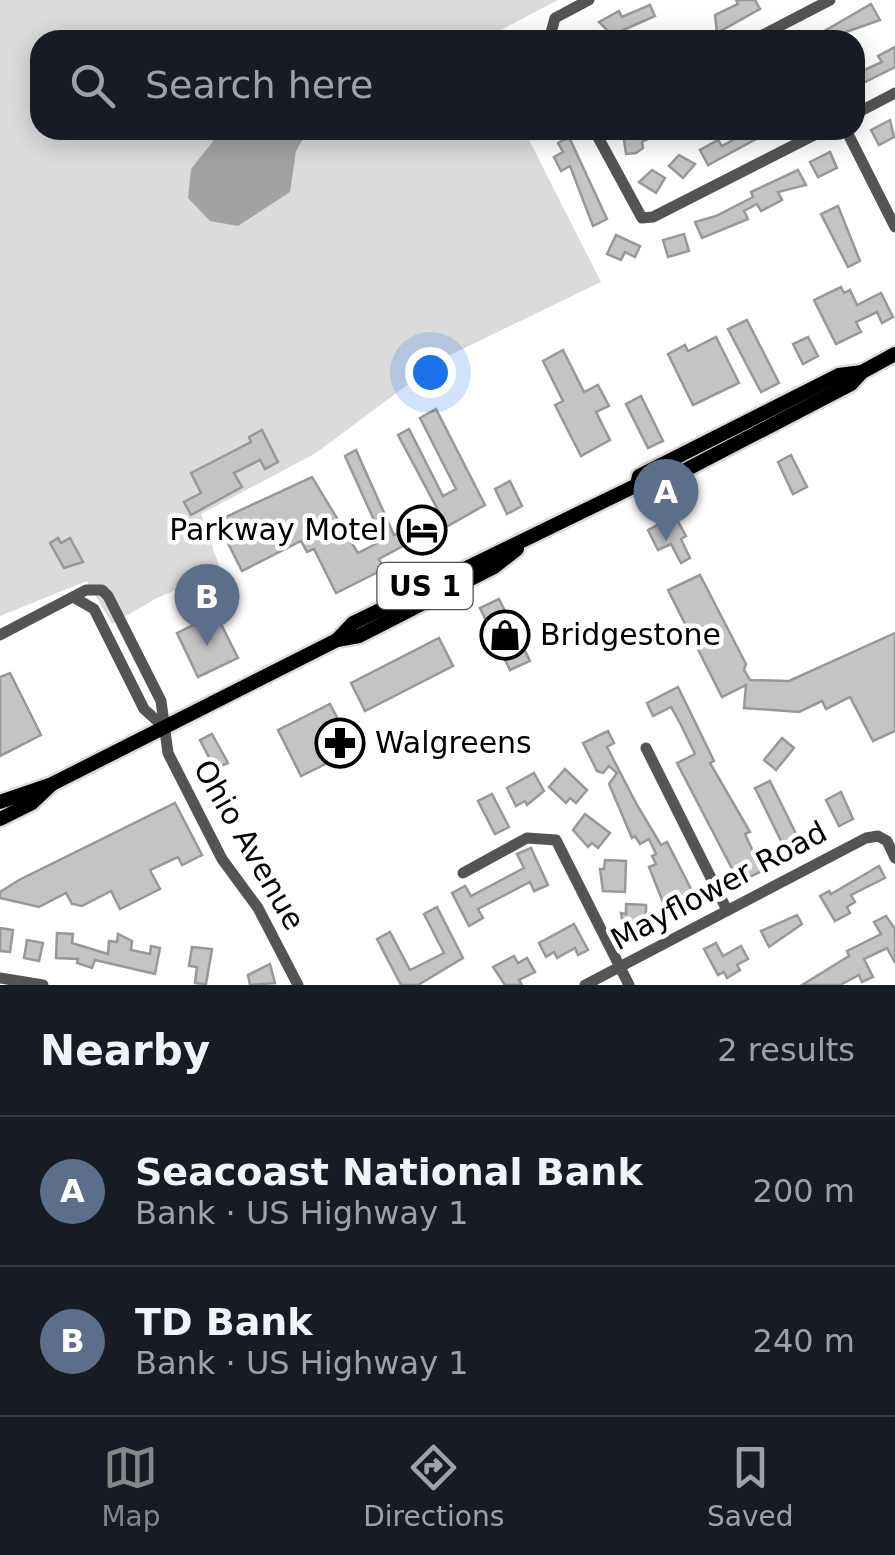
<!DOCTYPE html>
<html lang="en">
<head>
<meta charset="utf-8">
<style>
  body { margin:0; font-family:"DejaVu Sans",sans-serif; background:#242831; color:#f1f3f6 }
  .you { position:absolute; left:430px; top:372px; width:35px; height:35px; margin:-25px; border:8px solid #fff; border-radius:50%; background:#1a73e8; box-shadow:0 0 0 15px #1a73e833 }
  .badge { display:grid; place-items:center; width:65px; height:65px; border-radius:50%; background:#858687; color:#fff; font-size:32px; font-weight:700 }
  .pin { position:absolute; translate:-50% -82px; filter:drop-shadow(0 2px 5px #0008) }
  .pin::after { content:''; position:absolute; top:52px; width:35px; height:30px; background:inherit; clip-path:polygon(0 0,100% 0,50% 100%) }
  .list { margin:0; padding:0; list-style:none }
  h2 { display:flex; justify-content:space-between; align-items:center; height:130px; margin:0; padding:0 40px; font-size:42px }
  h2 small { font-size:32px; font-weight:400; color:#9ea1a6 }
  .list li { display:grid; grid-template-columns:65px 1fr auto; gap:30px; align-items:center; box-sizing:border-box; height:150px; padding:0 40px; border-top:2px solid #363941 }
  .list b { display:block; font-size:38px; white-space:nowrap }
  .list p { margin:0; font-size:32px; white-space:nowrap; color:#9ea1a6 }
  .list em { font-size:32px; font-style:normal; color:#9ea1a6 }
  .icon { flex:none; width:55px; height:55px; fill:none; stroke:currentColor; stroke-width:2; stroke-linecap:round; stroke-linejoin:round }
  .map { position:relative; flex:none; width:895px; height:985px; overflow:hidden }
  .search { position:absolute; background:#171b24; box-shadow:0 5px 25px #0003; left:30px; right:30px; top:30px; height:110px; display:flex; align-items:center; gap:25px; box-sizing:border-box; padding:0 35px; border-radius:30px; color:#9ea1a6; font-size:38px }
  .sheet { height:430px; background:#171b24 }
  nav { display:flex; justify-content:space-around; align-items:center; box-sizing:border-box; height:140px; border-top:2px solid #363941; background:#171b24; font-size:28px; color:#9ea1a6 }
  nav a { display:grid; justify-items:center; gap:5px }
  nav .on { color:#858687 }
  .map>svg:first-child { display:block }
  .green { fill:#dbdbdb }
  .water { fill:#a2a2a2 }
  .building { fill:#c4c4c4; stroke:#989898; stroke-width:2.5 }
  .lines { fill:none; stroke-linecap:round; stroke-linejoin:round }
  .major-casing { stroke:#dbdbdb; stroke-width:19 }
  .minor { stroke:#545454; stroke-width:11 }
  .major { stroke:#000; stroke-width:14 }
  .labels { text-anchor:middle; stroke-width:9; stroke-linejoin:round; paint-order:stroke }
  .shield { fill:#fff; stroke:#4c4c4c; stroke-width:2.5 }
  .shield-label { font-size:28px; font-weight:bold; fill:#000 }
  .poi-label { font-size:30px; fill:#000; stroke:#fff; text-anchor:start }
  .street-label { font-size:30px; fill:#000; stroke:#fff }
</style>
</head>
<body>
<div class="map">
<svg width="895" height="985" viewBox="0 0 895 985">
  <rect width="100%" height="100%" fill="#fff"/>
  <!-- green -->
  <polygon class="green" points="0,0 558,0 482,40 40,40 40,130 524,130 601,282 442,359 316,453 201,514 221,571 157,598 112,624 87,581 0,616"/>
  <!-- water -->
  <polygon class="water" points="222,130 308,130 296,151 290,192 238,226 210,221 188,198 191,169"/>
  <!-- building -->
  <g class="building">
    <polygon points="736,0 755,0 760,9 717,33 715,15 738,4"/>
    <polygon points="871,4 880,20 846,32 849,37 843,40 809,40"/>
    <polygon points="650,5 655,16 612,35 599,22 619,11 622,17"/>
    <polygon points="895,47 895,67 855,87 855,74 882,62 878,56"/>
    <polygon points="890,120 894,137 879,145 871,130"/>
    <polygon points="666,130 642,142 643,148 636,153 626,154 623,132"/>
    <polygon points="734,130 773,130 708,165 700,150 718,140 722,146 738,137"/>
    <polygon points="569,137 607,219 593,226 570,166 561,171 554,157 563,152 558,143"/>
    <polygon points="830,152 837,168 818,177 810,162"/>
    <polygon points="679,155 695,164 683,178 669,166"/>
    <polygon points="652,170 665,178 656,193 639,182"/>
    <polygon points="798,170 806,185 778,192 782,200 761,211 757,204 744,211 748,219 702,238 695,222 716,216 753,197 751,192"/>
    <polygon points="838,206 860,261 848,267 821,214"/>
    <polygon points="684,234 689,251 668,257 663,240"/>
    <polygon points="616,235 640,246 635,257 625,252 621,260 607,254"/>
    <polygon points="841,287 844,293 850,290 857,305 881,293 893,317 882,323 877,312 856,322 861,332 836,344 814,300"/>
    <polygon points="747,320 779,383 761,392 728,329"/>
    <polygon points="716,337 739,383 693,405 668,354 685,345 688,351"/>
    <polygon points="808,337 818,356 803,364 793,344"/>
    <polygon points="563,350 584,392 598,385 609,406 596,412 610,440 581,456 555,405 563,401 543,361"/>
    <polygon points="641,396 663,441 648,448 626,404"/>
    <polygon points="436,409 485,505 416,544 414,540 379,559 384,569 336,593 314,549 307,552 301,541 242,571 217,521 312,477 358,553 383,540 345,456 356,450 394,535 439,512 398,435 409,429 443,496 456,489 420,418"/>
    <polygon points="262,430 278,462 265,469 260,460 234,473 242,487 191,515 184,502 201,493 191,473 251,442 249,437"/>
    <polygon points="791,455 807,487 793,494 778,462"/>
    <polygon points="510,481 522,506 507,514 495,489"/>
    <polygon points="675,516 686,536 681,539 690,558 681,563 671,544 658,550 648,530"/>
    <polygon points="58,538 61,543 70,538 83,562 64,568 50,543"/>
    <polygon points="700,575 746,664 744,670 750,680 789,681 895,633 895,731 873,741 850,697 826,709 822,701 799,712 744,708 746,685 722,697 668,590"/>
    <polygon points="499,599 530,661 510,670 480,608"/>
    <polygon points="216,614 238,658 198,677 177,633"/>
    <polygon points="439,638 453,666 365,711 351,683"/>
    <polygon points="10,673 41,735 0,756 0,677"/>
    <polygon points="678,687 714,761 710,763 750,832 745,834 762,871 739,882 677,763 695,754 681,725 671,707 653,716 647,703"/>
    <polygon points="330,704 354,750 301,776 278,730"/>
    <polygon points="608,731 614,743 607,747 637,805 661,845 667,842 692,891 675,900 680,910 668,915 649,867 656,864 652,856 656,854 649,839 640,844 635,836 632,838 609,784 617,773 609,766 603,773 597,771 583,743"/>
    <polygon points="212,734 228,763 215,769 200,740"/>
    <polygon points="782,738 794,748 776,770 764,760"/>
    <polygon points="565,769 587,790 576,803 570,798 566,803 549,787"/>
    <polygon points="534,773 544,791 527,805 525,801 516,806 507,788"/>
    <polygon points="770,781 802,846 787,853 755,788"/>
    <polygon points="841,792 853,819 839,826 826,800"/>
    <polygon points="492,794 509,827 495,834 478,801"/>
    <polygon points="175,803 202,855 182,865 178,857 150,870 160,889 120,909 111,891 82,906 72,904 66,893 39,907 0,898 0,892 19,880"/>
    <polygon points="585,814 610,833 598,848 592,843 588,847 573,830"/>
    <polygon points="531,848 548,885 534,891 530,882 478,909 483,918 469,926 452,893 465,886 471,896 524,868 517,854"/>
    <polygon points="605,860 626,861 625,892 603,891 600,869 604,869"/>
    <polygon points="879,866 885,878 851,895 855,902 847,907 850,913 835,921 820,896 829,891 831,894"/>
    <polygon points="626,904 646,905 646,936 625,935 621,913 626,914"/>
    <polygon points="437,907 463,958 418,985 401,985 377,939 390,932 410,970 444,953 424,914"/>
    <polygon points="797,915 802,924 769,947 761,931"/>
    <polygon points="886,916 895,929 895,963 887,948 864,959 873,977 862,982 859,975 840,985 802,985 849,956 847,951 881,934 874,922"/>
    <polygon points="574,924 588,950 578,955 575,948 557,958 554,952 546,957 539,943"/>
    <polygon points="0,928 13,930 10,952 0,951"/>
    <polygon points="57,933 73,934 72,943 108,954 109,941 117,942 118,934 132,941 131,950 150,954 151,946 160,948 155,974 95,960 92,968 77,963 78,959 56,958"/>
    <polygon points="27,940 43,943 39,961 24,958"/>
    <polygon points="716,943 723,956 741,946 748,959 737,965 740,970 727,978 724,972 718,975 704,949"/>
    <polygon points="192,947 212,949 206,984 195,983 197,967 189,966"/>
    <polygon points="514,956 518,963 527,958 535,972 519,980 522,985 505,985 493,967"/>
    <polygon points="270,964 275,983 250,985 248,975"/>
  </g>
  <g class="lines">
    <!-- major casing -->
    <g class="major-casing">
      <g id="major">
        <polyline points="637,485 647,490 851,384 862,372 895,354"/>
        <polyline points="337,640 353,623 637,485 639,476 839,375 862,372"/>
        <polyline points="0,802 52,784 337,640 359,636 494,567 517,549"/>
        <polyline points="0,819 32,803 52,784"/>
      </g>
    </g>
    <!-- minor -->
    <g class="minor">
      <polyline points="549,40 555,18 589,0"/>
      <polyline points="753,40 830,0"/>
      <polyline points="855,114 895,93"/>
      <polyline points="594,130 642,218 653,217 824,130"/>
      <polyline points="846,130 895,227"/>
      <polyline points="73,597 94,609 144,709 164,727"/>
      <polyline points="0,635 86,590 102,590 108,596 161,701 168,753 222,859 258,908 298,985"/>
      <polyline points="646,748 727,910"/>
      <polyline points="463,873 527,838 556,840 629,985"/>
      <polyline points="0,978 43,985"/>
      <polyline points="585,985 866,838 878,836 887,841 895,858"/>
    </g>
    <!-- major -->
    <use href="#major" class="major"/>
  </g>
  <!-- icons -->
  <defs>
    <g id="hotel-ring" transform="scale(2.5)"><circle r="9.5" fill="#fff" stroke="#000" stroke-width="1.5"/><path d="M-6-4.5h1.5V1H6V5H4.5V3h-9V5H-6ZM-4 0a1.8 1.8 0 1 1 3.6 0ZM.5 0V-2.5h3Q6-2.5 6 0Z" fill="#000"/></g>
    <g id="shop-ring" transform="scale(2.5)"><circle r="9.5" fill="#fff" stroke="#000" stroke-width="1.5"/><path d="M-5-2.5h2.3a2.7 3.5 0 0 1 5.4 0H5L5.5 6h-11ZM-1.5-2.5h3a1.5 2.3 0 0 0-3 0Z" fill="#000"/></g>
    <g id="pharmacy-ring" transform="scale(2.5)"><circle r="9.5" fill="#fff" stroke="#000" stroke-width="1.5"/><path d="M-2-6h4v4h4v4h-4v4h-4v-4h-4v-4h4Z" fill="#000"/></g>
  </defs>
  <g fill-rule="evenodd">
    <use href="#hotel-ring" x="422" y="530"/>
    <use href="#shop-ring" x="505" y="635"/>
    <use href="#pharmacy-ring" x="340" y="743"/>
  </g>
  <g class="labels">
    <!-- shield labels -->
    <rect class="shield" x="377.5" y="563" width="95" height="46" rx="8"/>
    <g class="shield-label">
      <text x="425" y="596">US 1</text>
    </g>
    <!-- poi labels -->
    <g class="poi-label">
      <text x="387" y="540" text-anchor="end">Parkway Motel</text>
      <text x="540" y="645">Bridgestone</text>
      <text x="375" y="753">Walgreens</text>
    </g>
    <!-- street labels -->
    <g class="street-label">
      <text transform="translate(249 845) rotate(60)" y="10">Ohio Avenue</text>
      <text transform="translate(719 886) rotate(-28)" y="10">Mayflower Road</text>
    </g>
  </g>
</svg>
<div class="you"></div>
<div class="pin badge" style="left:666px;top:541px;background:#5c6f8a">A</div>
<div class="pin badge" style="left:207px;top:646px;background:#5c6f8a">B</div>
<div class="search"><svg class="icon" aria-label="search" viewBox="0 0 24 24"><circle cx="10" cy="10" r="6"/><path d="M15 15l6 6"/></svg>Search here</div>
</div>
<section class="sheet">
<h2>Nearby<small>2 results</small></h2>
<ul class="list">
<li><span class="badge" style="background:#5c6f8a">A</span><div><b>Seacoast National Bank</b><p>Bank · US Highway 1</p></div><em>200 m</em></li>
<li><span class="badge" style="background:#5c6f8a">B</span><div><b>TD Bank</b><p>Bank · US Highway 1</p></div><em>240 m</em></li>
</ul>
</section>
<nav>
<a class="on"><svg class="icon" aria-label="map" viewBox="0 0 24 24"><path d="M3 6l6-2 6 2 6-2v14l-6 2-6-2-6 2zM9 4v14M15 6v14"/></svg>Map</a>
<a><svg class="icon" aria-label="directions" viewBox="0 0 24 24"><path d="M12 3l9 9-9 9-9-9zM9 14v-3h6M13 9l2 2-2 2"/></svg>Directions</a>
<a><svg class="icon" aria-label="saved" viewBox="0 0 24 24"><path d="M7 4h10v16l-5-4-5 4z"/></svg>Saved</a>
</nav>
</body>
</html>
